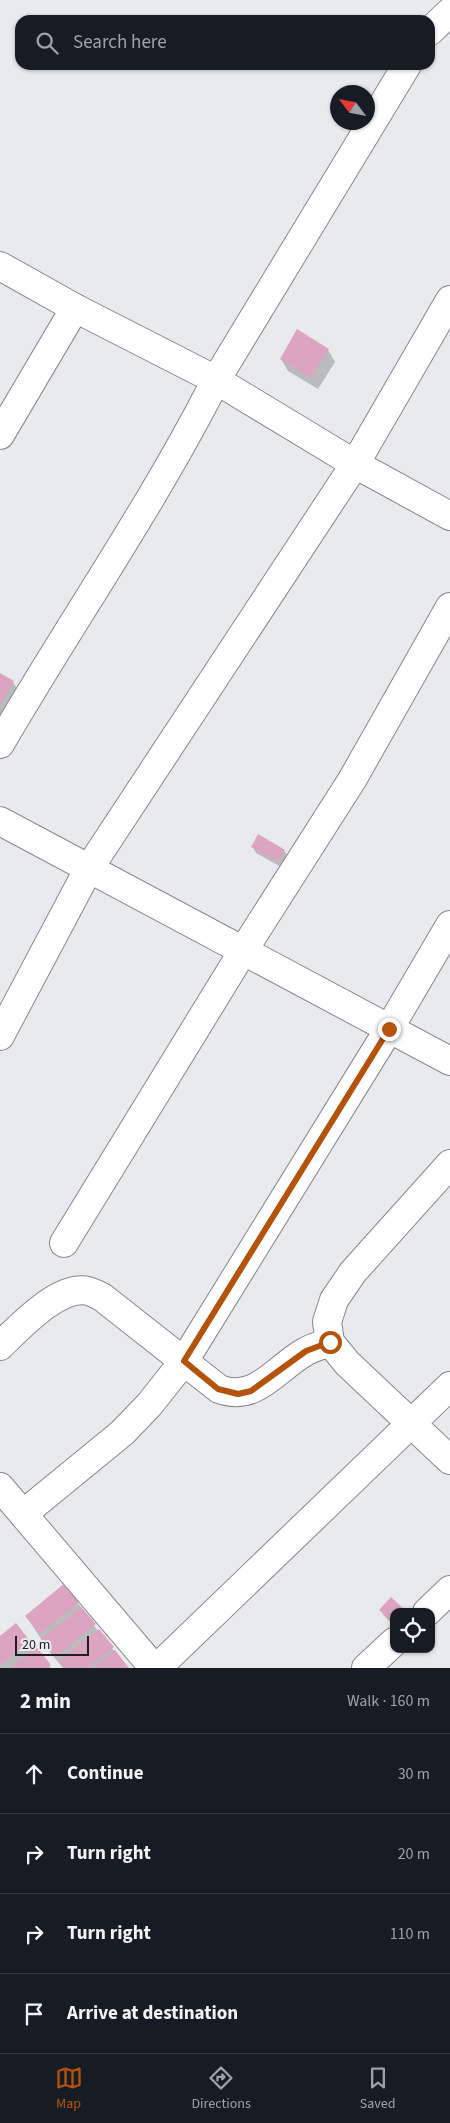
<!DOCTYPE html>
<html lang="en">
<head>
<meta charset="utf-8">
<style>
  body { margin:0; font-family:"Source Sans 3",sans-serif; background:#20242c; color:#f1f3f6 }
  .controls { position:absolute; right:15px; bottom:15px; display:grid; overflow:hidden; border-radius:10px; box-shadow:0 1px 4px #0004 }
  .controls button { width:45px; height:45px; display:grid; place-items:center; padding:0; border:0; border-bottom:1px solid #363941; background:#171b24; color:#f1f3f6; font:25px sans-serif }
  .compass { position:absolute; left:330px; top:85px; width:45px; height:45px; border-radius:50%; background:#171b24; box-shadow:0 1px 4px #0004; rotate:302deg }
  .scale { position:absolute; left:15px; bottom:12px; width:74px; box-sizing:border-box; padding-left:5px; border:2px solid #202021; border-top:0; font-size:14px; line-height:18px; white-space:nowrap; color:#202021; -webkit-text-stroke:4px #e9eaee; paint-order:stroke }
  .stop { position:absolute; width:15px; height:15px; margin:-11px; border:4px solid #b45309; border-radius:50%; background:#fff }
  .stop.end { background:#b45309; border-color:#fff; box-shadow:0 1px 5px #0008 }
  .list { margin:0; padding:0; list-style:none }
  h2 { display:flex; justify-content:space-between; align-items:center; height:65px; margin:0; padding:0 20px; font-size:21px }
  h2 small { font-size:16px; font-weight:400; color:#9ea1a6 }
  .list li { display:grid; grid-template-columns:32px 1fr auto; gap:15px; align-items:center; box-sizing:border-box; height:80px; padding:0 20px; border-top:1px solid #363941 }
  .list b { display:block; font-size:19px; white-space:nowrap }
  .list em { font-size:16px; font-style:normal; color:#9ea1a6 }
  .icon { flex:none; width:28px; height:28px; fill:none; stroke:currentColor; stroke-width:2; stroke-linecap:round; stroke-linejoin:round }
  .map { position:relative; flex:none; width:450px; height:1668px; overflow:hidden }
  .search { position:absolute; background:#171b24; box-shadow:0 1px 4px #0004; left:15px; right:15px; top:15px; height:55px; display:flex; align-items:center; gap:12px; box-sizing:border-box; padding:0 18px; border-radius:15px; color:#9ea1a6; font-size:19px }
  .sheet { height:385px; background:#171b24 }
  nav { display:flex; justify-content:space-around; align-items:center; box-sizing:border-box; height:70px; border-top:1px solid #363941; background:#171b24; font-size:14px; color:#9ea1a6 }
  nav a { display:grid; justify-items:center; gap:2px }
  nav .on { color:#b45309 }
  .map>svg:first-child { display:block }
  .shadow { fill:#0003 }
  .building { fill:#dca4c0 }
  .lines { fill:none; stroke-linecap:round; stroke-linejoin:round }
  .minor-casing { stroke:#87888c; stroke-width:30 }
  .minor { stroke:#fff; stroke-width:28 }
  .route { stroke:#b45309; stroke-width:6 }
</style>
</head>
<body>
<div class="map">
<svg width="450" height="1668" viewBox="0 0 450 1668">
  <rect width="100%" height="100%" fill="#e9eaee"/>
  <!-- shadow -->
  <g class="shadow">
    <polygon points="298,331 328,350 335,362 318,389 288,371 281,359"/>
    <polygon points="0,675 13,682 20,694 0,717"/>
    <polygon points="253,847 284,851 288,856 281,867 256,853"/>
    <polygon points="65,1585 98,1631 128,1668 63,1668 49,1651 26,1616"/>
    <polygon points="381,1610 394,1612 394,1625 384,1616"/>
    <polygon points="16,1625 34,1650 51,1668 0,1668 0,1637"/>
  </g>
  <!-- building -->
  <g class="building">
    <polygon points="297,329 329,349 311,378 280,359"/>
    <polygon points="0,673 14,681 0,705"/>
    <polygon points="258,834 285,850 278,862 251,847"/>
    <polygon points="65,1583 80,1601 40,1634 25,1616"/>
    <polygon points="391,1597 407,1612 394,1612 394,1623 379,1610"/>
    <polygon points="81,1607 96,1624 56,1657 41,1639"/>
    <polygon points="16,1623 30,1641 0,1666 0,1636"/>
    <polygon points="99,1629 114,1647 88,1668 64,1668 59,1661"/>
    <polygon points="36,1646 51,1665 47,1668 10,1668"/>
    <polygon points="115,1650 129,1668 93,1668"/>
  </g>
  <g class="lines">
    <!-- minor casing -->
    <g class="minor-casing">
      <g id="minor">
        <polyline points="430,31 450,12"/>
        <polyline points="0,266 75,308 216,380 355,464 450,516"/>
        <polyline points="0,435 75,308"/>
        <path d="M0,744C71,622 152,506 216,380L407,65"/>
        <polyline points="0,821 450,1061"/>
        <polyline points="0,1036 88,870 355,464 450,300"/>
        <polyline points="450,1164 353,1272 334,1300 327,1322 330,1342 347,1363 450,1460"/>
        <polyline points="64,1243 243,951 352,780 450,607"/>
        <path d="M0,1346C19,1328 59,1284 88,1291C92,1292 98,1295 102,1297L219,1389C256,1403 276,1368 305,1352C313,1347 322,1345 330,1342"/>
        <polyline points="0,1487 154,1668"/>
        <polyline points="23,1514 122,1433 149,1405 184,1361 389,1029 450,925"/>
        <polyline points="427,1612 450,1590"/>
        <polyline points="157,1668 450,1386"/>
        <polyline points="366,1668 394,1642"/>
      </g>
    </g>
    <!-- minor -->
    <use href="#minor" class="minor"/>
  </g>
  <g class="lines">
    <!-- route -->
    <polyline class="route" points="330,1342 306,1351 251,1391 238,1394 218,1389 184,1361 389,1029"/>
  </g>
</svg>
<div class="controls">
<button><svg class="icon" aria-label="locate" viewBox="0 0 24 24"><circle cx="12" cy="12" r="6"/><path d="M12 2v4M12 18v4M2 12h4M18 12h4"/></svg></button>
</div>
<svg class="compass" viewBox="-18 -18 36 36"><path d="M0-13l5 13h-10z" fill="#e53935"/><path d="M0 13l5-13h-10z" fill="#9ea1a6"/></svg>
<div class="scale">20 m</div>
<div class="stop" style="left:330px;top:1342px"></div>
<div class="stop end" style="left:389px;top:1029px"></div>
<div class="search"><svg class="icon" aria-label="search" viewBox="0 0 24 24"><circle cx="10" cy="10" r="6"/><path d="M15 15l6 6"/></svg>Search here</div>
</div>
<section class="sheet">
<h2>2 min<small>Walk · 160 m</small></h2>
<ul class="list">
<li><svg class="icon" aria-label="ahead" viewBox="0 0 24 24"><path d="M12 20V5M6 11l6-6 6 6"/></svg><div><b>Continue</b></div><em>30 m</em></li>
<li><svg class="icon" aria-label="right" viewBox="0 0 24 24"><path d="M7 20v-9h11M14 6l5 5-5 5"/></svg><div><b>Turn right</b></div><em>20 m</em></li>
<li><svg class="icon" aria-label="right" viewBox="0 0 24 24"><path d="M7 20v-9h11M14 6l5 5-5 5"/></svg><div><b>Turn right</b></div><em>110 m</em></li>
<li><svg class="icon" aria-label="arrive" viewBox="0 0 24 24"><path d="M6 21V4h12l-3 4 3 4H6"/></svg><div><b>Arrive at destination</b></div></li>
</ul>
</section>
<nav>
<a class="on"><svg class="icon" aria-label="map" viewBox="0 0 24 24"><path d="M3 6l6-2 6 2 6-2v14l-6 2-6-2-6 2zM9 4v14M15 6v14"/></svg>Map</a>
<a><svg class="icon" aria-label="directions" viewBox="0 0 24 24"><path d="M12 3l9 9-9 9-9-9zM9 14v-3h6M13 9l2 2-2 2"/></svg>Directions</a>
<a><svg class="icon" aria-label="saved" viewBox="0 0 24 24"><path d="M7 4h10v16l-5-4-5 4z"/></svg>Saved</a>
</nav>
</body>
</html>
